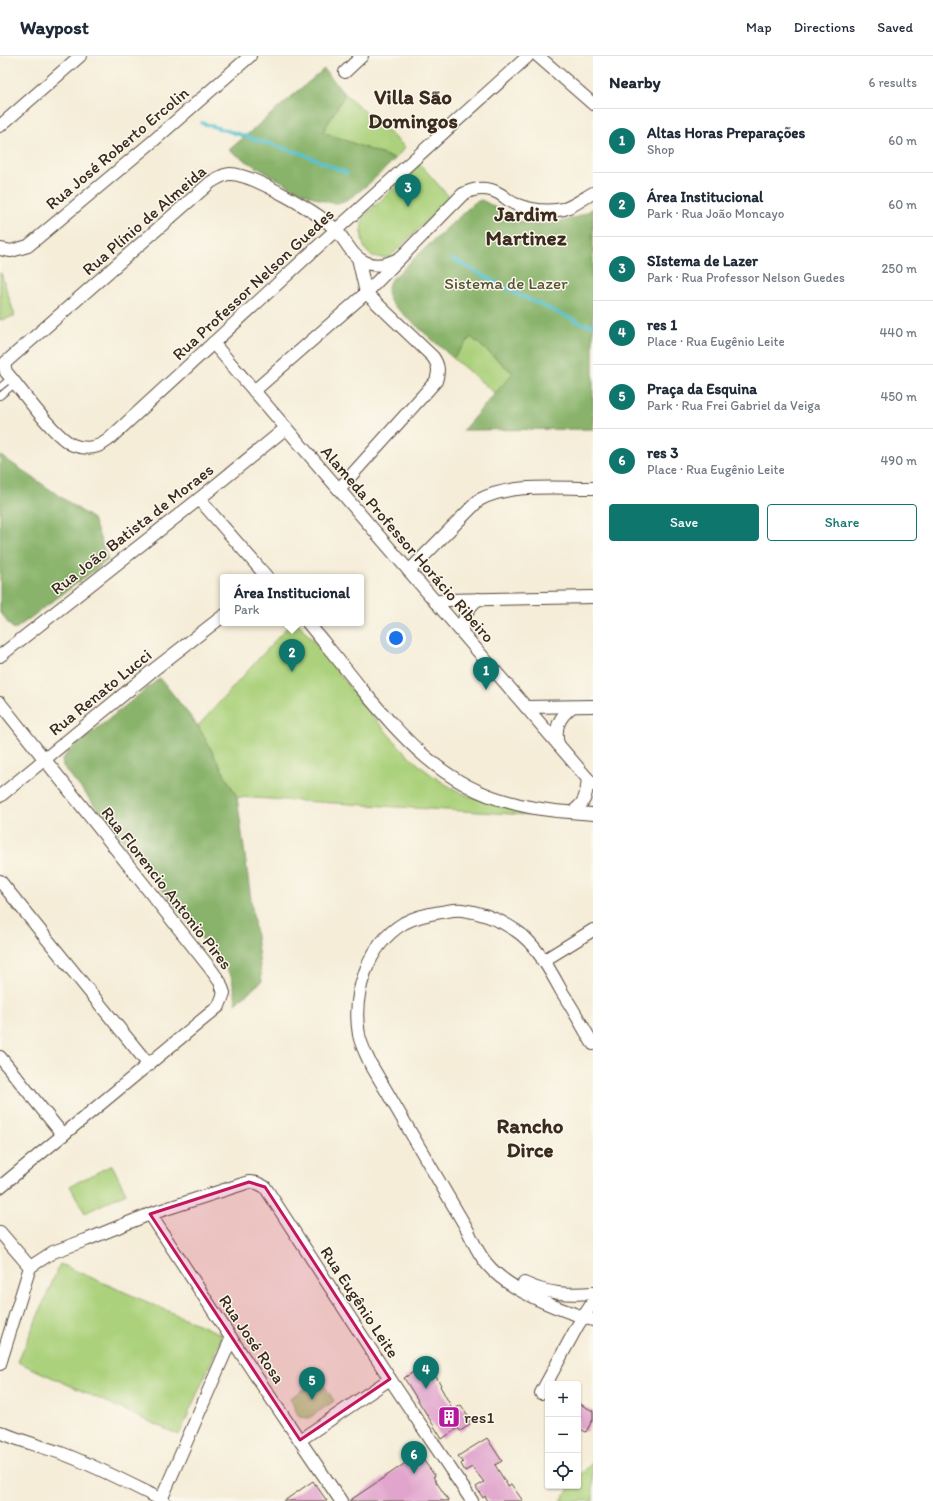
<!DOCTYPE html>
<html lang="en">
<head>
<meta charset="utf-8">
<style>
  body { margin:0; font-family:Itim,sans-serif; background:#f6f6f7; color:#1f2937 }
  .controls { position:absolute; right:12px; bottom:12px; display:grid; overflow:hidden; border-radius:4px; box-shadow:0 1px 3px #0004 }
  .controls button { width:36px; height:36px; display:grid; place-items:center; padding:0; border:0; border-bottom:1px solid #e0e1e3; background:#fff; color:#1f2937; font:20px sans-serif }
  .you { position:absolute; left:396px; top:582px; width:14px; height:14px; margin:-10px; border:3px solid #fff; border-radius:50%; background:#1a73e8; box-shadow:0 0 0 6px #1a73e833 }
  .badge { display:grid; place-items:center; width:26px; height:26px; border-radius:50%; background:#0f766e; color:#fff; font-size:13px; font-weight:700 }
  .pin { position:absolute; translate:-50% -33px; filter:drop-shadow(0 1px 2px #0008) }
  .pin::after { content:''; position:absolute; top:21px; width:14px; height:12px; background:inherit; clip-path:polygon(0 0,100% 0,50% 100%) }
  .popup { position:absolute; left:220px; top:518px; width:144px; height:52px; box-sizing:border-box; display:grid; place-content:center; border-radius:4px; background:#fff; filter:drop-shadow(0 1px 3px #0005); font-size:13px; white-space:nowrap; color:#747a83 }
  .popup b { font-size:15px; color:#1f2937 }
  .popup::after { content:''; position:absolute; left:50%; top:100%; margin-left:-8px; border:8px solid transparent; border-top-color:#fff }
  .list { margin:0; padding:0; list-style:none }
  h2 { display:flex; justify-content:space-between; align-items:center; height:52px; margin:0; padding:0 16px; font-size:17px }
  h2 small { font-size:13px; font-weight:400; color:#747a83 }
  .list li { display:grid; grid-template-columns:26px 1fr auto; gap:12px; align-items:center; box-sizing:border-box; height:64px; padding:0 16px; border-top:1px solid #e0e1e3 }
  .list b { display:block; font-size:15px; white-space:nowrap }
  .list p { margin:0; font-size:13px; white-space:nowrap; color:#747a83 }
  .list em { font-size:13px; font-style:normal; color:#747a83 }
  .actions { display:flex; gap:8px; padding:12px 16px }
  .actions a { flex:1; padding:9px 0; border:1px solid #0f766e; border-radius:4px; text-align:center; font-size:14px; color:#0f766e }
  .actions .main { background:#0f766e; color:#fff }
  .icon { flex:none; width:22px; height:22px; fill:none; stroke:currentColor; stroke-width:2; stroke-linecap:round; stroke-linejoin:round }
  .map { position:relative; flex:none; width:593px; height:1445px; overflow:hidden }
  header { display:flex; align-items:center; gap:24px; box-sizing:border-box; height:56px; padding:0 20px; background:#fff; border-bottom:1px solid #e0e1e3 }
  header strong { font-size:19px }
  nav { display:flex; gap:22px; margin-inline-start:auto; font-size:14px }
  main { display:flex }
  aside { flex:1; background:#fff }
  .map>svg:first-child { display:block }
  .green { fill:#acd17b; stroke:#747e4c }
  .forest { fill:#89b36b; stroke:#626e44 }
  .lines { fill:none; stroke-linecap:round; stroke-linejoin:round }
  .stream { stroke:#57c2d2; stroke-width:3.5 }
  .building { fill:#e1a4cd }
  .lane-casing { stroke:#57473a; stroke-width:8 }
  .street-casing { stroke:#57473a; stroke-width:14 }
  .lane { stroke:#fff; stroke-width:6 }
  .street { stroke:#fff; stroke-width:12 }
  .marked { fill:#c2185b; fill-opacity:0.2; stroke:#c2185b; stroke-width:3; stroke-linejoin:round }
  .labels { text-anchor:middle; stroke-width:3; stroke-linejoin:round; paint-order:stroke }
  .street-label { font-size:17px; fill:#3b2a1e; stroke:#fbf7ec }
  .park-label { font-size:17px; fill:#575435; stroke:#fbf7ec }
  .poi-label { font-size:17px; fill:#3b2a1e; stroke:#fbf7ec; text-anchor:start }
  .district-label { font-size:21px; font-weight:bold; fill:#3b2a1e; stroke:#fbf7ec }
</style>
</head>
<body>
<header>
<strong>Waypost</strong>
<nav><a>Map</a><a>Directions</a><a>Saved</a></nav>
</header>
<main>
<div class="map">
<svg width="593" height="1445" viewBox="0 0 593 1445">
  <rect width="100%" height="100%" fill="#fbf7ec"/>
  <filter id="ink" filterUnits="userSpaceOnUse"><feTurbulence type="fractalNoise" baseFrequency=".025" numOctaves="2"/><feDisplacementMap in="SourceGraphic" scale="8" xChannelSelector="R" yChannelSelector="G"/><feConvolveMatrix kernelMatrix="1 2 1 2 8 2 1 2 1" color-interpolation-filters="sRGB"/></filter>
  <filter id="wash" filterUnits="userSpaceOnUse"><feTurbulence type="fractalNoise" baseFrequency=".012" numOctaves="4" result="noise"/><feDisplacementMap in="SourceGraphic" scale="16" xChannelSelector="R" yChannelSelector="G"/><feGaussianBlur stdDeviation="0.9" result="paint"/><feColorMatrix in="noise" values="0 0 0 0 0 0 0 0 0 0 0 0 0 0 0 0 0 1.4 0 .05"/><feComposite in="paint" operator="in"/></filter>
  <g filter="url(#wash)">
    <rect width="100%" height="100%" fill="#f5edd8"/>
    <!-- green -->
    <g class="green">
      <polygon points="345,38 405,91 395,103 322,76"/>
      <path d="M420,108L450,142L390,201C373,203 364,199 362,181C361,172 361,167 365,159Z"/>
      <polygon points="0,217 1,217 15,260 0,264"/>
      <polygon points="471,281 513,317 496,338 453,302"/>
      <path d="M291,567H298C319,592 339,617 359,643C389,679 411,709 452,732C475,745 503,750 528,756L527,759L237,741L198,670Z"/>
      <polygon points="112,1109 126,1137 85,1157 70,1130"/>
      <polygon points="60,1208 223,1279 179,1379 18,1306"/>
      <polygon points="320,1323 334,1345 309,1362 299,1361 290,1342"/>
      <polygon points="593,1406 593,1445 561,1445 570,1430 578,1430 578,1421"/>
    </g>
    <!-- forest -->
    <g class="forest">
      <path d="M324,13L345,38L323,76L395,103C382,115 353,146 336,147C318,149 247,106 229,94Z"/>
      <path d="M481,144C494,149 505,160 519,165C540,172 576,166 593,152V373L463,374L513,317L471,281L453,302L392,248C386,239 386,235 390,225L474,147Z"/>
      <polygon points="0,399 93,463 108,504 14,574 0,557"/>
      <polygon points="160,622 198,670 237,741 262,925 236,947 235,936 231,919 63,710 62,704 68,696"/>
    </g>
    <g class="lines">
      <!-- stream -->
      <g class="stream">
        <polyline points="202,67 303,98 347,117"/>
        <polyline points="453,203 521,240 583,268 593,269"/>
      </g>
    </g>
    <g id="blocks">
      <!-- building -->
      <g class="building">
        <polygon points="428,1307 441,1329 440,1330 453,1354 461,1349 471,1364 468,1366 470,1369 460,1375 458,1372 442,1383 404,1322"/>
        <polygon points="578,1347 593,1355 593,1363 586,1376 578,1372"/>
        <polygon points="487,1382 502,1405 495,1409 508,1430 511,1428 523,1445 488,1445 485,1440 483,1442 476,1431 484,1426 472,1411 465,1415 461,1408 463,1406 458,1400"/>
        <polygon points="419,1398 435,1420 433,1421 449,1445 349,1445"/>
        <polygon points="313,1425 327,1445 284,1445"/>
      </g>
    </g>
  </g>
  <g filter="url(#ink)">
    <use href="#blocks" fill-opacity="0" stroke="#57473a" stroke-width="1"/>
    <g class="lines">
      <!-- lane casing -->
      <g class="lane-casing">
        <g id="lane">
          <polyline points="0,331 11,322"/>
          <polyline points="0,340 16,327"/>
        </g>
      </g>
      <!-- street casing -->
      <g class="street-casing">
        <g id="street">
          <polyline points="538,0 593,48"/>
          <polyline points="345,16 362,0"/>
          <polyline points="0,70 80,0"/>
          <polyline points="0,193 11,195 28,190 152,86 250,0"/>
          <path d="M400,202C389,208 377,212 365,206C352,201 346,185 337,175C321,158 253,118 230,118C223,118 217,123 211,126L6,306L4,308L6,316C21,333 54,381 73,389C86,394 98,392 108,384L326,183L336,174L526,2L528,0"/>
          <polyline points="213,287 593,729"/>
          <path d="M254,335L366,237L463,138C475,132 487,130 500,138C505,141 510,146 515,148C530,154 548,156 564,153C574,150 584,142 593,137"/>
          <path d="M339,433L436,325C439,315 439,310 433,301L366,237L358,202"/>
          <polyline points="199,443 267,521"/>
          <path d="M409,515L479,444C510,427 557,432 593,432"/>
          <polyline points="435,546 447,544 593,541"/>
          <path d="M308,567C325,588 343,609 360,631C402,681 443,729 509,746C535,754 565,756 593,758"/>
          <path d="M462,576C463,562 467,552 478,543"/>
          <polyline points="0,600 199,443 286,372"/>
          <polyline points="0,647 210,912 220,926 224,937 219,950 0,1131"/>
          <polyline points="526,651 593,650"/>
          <path d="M558,688C554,672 559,661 572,651"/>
          <polyline points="0,740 152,615 223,560"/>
          <path d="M572,756C586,747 586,739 588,723"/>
          <polyline points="0,825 149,1009"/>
          <polyline points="543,905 593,874"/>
          <path d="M593,988C583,971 573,953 562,936C551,916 536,887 515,874C500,864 480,856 462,854C456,853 448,855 441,856C428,858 415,861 404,867C367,889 352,939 359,979C361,989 366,998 370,1007L467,1173C473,1185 478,1198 487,1208C509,1235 560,1254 593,1264"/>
          <polyline points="0,1001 63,1079"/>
          <polyline points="150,1158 256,1320 341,1445"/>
          <polyline points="0,1176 30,1211 0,1308"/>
          <polyline points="30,1211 53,1196 86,1184 150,1158 249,1126 257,1127 265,1131 390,1323 472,1445"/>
          <path d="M524,1227C547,1238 568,1239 593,1237"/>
          <polyline points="541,1337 578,1269 593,1246"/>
          <path d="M0,1376C20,1385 41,1390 61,1397C96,1410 130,1428 164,1445"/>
          <polyline points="300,1384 390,1323"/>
          <polyline points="161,1444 231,1283"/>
        </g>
      </g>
      <!-- lane -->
      <use href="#lane" class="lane"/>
      <!-- street -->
      <use href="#street" class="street"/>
    </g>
  </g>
  <!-- marked area -->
  <path class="marked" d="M249,1126L265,1131L390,1323L300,1384L150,1158Z"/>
  <!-- icons -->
  <defs>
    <g id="building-square" transform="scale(1.15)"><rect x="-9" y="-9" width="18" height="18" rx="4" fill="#b5179e" stroke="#fbf7ec"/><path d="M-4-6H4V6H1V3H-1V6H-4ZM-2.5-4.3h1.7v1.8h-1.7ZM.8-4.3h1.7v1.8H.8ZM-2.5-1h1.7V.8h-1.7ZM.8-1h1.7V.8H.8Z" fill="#fff"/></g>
  </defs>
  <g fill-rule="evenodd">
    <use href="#building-square" x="449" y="1361"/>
  </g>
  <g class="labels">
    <!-- street labels -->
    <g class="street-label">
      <text transform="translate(117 92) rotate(-40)" y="6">Rua José Roberto Ercolin</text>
      <text transform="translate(144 164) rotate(-41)" y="6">Rua Plínio de Almeida</text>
      <text transform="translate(253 228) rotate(-43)" y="6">Rua Professor Nelson Guedes</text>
      <text transform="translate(132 473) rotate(-38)" y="6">Rua João Batista de Moraes</text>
      <text transform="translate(408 488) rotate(49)" y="6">Alameda Professor Horácio Ribeiro</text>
      <text transform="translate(100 636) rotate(-39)" y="6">Rua Renato Lucci</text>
      <text transform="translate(167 832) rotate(52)" y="6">Rua Florencio Antonio Pires</text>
      <text transform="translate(360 1246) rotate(57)" y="6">Rua Eugênio Leite</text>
      <text transform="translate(252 1283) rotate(56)" y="6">Rua José Rosa</text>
    </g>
    <!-- park labels -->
    <g class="park-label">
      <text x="506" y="233">Sistema de Lazer</text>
    </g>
    <!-- poi labels -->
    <g class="poi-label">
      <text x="464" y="1367">res1</text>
    </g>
    <!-- district labels -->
    <g class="district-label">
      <text x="413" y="48">Villa São<tspan x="413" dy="24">Domingos</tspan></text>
      <text x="526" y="165">Jardim<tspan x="526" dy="24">Martinez</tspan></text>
      <text x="530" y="1077">Rancho<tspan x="530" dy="24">Dirce</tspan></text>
    </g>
  </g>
</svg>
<div class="controls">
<button>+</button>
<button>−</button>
<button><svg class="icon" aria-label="locate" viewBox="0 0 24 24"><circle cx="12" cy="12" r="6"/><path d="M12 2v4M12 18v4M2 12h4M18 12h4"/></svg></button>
</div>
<div class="you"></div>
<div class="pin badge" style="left:486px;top:634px">1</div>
<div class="pin badge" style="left:292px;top:616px">2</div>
<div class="popup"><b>Área Institucional</b>Park</div>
<div class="pin badge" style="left:408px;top:151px">3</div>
<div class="pin badge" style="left:426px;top:1333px">4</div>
<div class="pin badge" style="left:312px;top:1344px">5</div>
<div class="pin badge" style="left:414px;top:1418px">6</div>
</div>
<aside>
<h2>Nearby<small>6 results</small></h2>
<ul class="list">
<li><span class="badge">1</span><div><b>Altas Horas Preparações</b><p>Shop</p></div><em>60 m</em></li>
<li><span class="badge">2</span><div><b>Área Institucional</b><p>Park · Rua João Moncayo</p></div><em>60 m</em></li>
<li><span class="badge">3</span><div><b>SIstema de Lazer</b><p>Park · Rua Professor Nelson Guedes</p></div><em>250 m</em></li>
<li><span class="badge">4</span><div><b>res 1</b><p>Place · Rua Eugênio Leite</p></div><em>440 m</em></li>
<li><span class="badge">5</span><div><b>Praça da Esquina</b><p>Park · Rua Frei Gabriel da Veiga</p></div><em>450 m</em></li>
<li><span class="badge">6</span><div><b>res 3</b><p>Place · Rua Eugênio Leite</p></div><em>490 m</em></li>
</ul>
<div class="actions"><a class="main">Save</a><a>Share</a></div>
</aside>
</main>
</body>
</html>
